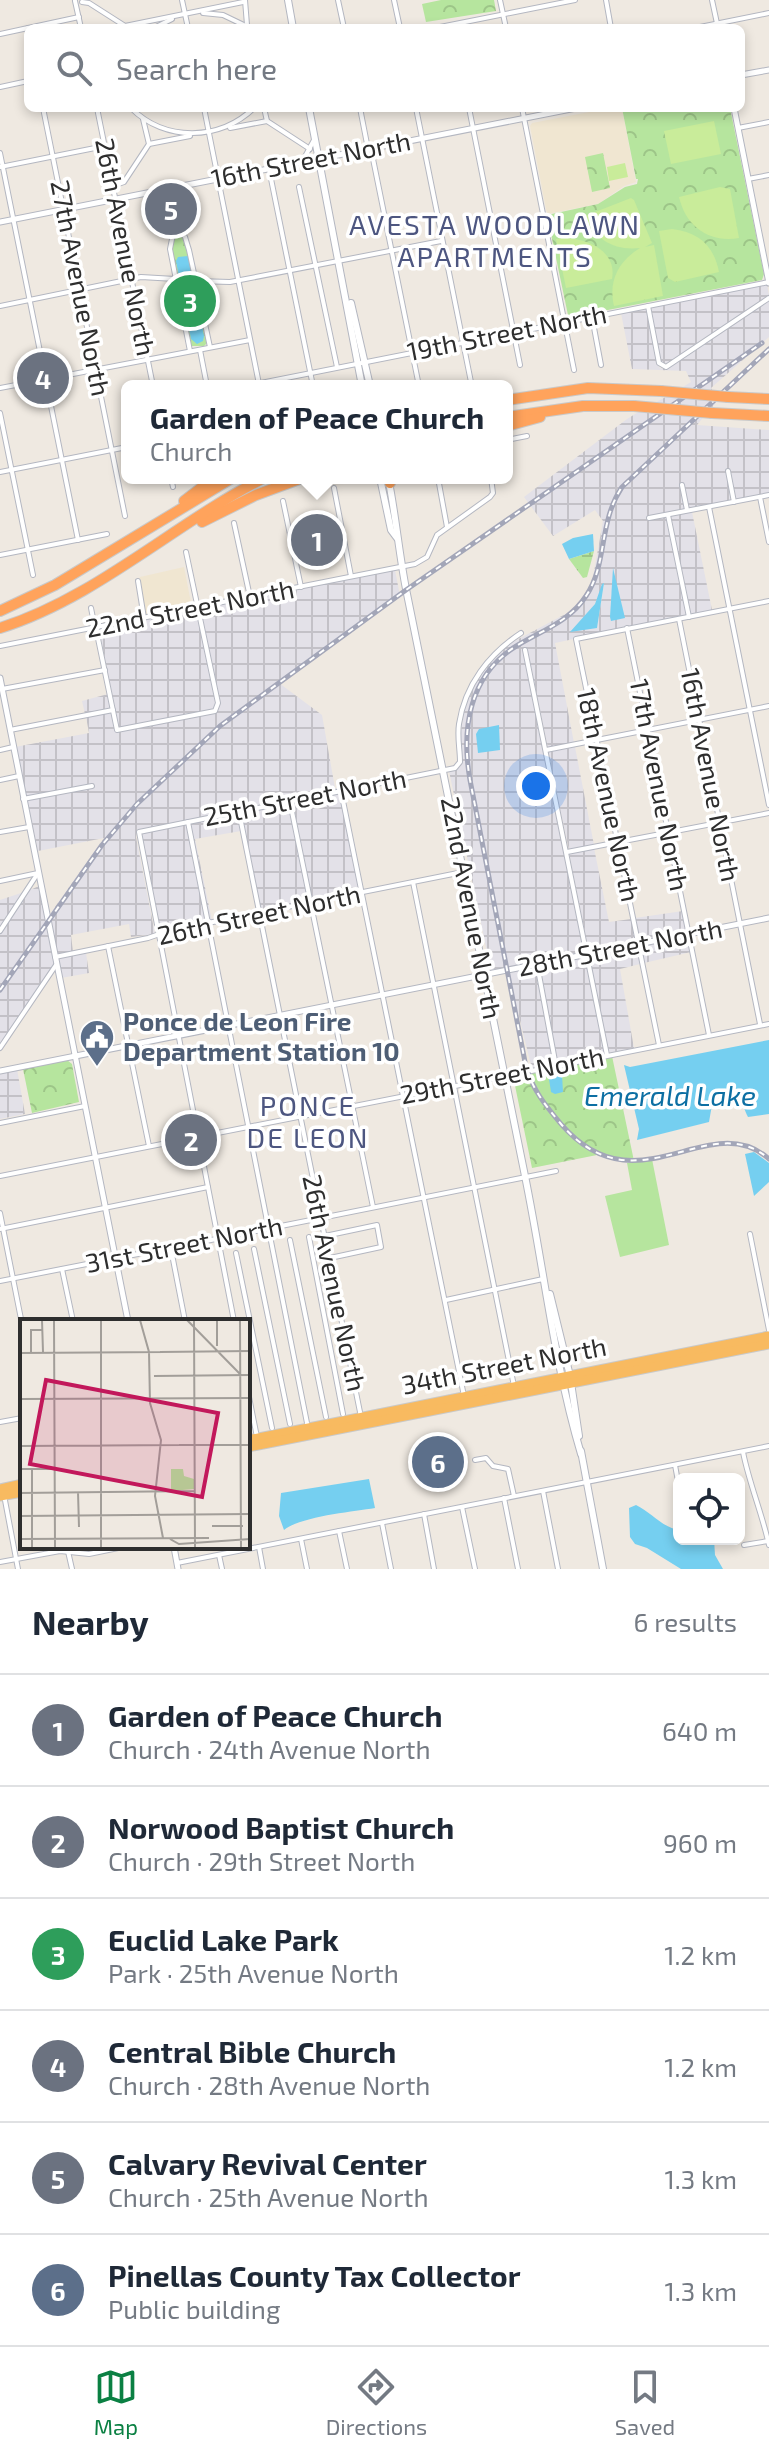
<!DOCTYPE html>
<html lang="en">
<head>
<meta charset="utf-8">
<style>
  body { margin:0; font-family:"Exo 2",sans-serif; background:#f2f2f3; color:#1f2937 }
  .controls { position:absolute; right:24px; bottom:24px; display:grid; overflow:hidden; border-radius:12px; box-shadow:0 4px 12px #0003 }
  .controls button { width:72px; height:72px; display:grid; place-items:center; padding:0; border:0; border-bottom:2px solid #e0e1e3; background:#fff; color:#1f2937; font:40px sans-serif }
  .you { position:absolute; left:536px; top:786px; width:28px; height:28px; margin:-20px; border:6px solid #fff; border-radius:50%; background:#1a73e8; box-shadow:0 0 0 12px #1a73e833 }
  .badge { display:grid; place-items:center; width:52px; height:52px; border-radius:50%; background:#0b8043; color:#fff; font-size:26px; font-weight:700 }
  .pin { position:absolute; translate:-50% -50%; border:4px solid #fff; box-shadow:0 2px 8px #0006 }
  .popup { position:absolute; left:121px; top:380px; width:392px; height:104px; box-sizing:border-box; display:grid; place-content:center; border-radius:12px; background:#fff; filter:drop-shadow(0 2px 6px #0005); font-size:26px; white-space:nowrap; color:#747a83 }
  .popup b { font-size:30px; color:#1f2937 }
  .popup::after { content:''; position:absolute; left:50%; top:100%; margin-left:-16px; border:16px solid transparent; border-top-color:#fff }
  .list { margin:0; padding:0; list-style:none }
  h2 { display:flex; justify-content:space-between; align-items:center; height:104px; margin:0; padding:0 32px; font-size:34px }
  h2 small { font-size:26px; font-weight:400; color:#747a83 }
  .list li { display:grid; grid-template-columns:52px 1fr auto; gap:24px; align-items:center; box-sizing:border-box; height:112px; padding:0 32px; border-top:2px solid #e0e1e3 }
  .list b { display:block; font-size:30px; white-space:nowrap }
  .list p { margin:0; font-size:26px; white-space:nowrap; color:#747a83 }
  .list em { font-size:26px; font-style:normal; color:#747a83 }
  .icon { flex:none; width:44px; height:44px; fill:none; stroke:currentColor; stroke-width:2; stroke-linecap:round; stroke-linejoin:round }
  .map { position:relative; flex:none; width:769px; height:1569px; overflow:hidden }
  .search { position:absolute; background:#fff; box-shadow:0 4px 12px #0003; left:24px; right:24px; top:24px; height:88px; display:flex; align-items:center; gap:20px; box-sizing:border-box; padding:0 28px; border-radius:12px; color:#747a83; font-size:30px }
  .sheet { height:776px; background:#fff }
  nav { display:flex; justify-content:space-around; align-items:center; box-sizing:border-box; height:112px; border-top:2px solid #e0e1e3; background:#fff; font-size:22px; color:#747a83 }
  nav a { display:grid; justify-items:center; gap:4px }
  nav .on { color:#0b8043 }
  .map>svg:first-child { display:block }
  .industrial { fill:url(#industrial-grid); fill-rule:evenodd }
  .education { fill:#f0e6d1 }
  .grass { fill:#b6e59e }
  .forest { fill:url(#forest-crowns) }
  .wetland { fill:url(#wetland-marsh) }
  .pitch { fill:#c9ec9a }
  .water { fill:#75cff0 }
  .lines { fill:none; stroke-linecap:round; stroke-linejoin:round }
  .minor-casing { stroke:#b4b7c1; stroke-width:6 }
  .tertiary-casing { stroke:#b4b7c1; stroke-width:7 }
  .secondary-casing { stroke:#b4b7c1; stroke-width:8 }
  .trunk-casing { stroke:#c9c9c9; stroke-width:11 }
  .motorway-casing { stroke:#c9c9c9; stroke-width:12 }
  .minor { stroke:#fff; stroke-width:4 }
  .tertiary { stroke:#fff; stroke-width:5 }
  .secondary { stroke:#fff; stroke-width:6 }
  .trunk { stroke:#f8ba60; stroke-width:9 }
  .motorway { stroke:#ffa35c; stroke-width:10 }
  .rail-casing { stroke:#a3a6b8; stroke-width:5 }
  .rail { stroke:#fff; stroke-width:2; stroke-dasharray:6; stroke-linecap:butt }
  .motorway-bridge-casing { stroke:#c9c9c9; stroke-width:12; stroke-linecap:butt }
  .motorway-bridge { stroke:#ffa35c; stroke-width:10 }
  .labels { text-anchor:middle; stroke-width:7; stroke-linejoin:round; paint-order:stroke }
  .street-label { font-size:26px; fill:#2e2e2e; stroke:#fff }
  .service-label { font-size:26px; font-weight:bold; fill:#4e5e75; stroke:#fff; text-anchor:start }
  .neighbourhood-label { font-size:28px; letter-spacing:2px; fill:#4d5680; stroke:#fff }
  .water-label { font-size:28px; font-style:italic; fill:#0d6fa3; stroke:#fff }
  .inset-road { fill:none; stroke:#a29e99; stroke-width:2 }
  .view { fill:#c2185b; fill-opacity:0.15; stroke:#c2185b; stroke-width:4 }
  .inset-edge { fill:none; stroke:#2e2e2e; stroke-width:4 }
</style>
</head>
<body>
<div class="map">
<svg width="769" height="1569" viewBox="0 0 769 1569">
  <defs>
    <pattern id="industrial-grid" width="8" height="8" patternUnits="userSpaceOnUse" patternTransform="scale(2)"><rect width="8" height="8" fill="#e3e1e8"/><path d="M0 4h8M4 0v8" fill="none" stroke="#c3c1c7"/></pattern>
    <pattern id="forest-crowns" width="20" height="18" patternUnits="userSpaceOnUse" patternTransform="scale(2)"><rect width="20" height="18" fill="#b6e59e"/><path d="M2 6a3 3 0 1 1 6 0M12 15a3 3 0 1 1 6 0" fill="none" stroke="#9dc588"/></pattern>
    <pattern id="wetland-marsh" width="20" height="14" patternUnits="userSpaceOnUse" patternTransform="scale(2)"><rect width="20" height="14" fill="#b6e59e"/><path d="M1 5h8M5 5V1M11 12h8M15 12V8" fill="none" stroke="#9dc588"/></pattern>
  </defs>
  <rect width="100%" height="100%" fill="#efe9e1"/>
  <!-- industrial -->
  <g class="industrial">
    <polygon points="767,284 769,295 668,364 661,363 650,307"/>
    <polygon points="769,300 769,337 711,388 712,390 725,392 678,390 691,382 686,371 632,369 621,313 646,308 657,364 660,368 666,369"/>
    <polygon points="673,393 720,398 709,411 651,405"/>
    <path d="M645,408L706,414L697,425L769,430V493L736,499L729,469L726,470L732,500L689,509L683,483L680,484L685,509L647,517L648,520L667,517L686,615L555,643L574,743L548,748L527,648L523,649L585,953L491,971L449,771L460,767L462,762L460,738L465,707L477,680L497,654L511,643L571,611L580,603L592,583L603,521L595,510L553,536L524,497L627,419ZM604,583L597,628L576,626L595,604Z"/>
    <polygon points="692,512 712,610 690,614 671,516"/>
    <polygon points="395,570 400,596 279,683 322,715 335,788 343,789 137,830 136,837 155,934 131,937 129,924 71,935 73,952 56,955 42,885 44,884 50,914 104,838 38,851 27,800 94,788 94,785 26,797 15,747 89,733 86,717 112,712 116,732 216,712 220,701 200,609"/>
    <polygon points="196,609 216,703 214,709 119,728 99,629"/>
    <polygon points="108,694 111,709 85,714 82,701"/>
    <polygon points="575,747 594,845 569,850 548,752"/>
    <polygon points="340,793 359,891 312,900 293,803"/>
    <polygon points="289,804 308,901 261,909 241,813"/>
    <polygon points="237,814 241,831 195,839 212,921 210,921 190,823"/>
    <polygon points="186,824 206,922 159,933 141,834"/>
    <polygon points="594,848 609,922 631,919 636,943 589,952 569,853"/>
    <polygon points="39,886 54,965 0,1045 0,934 30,890"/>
    <polygon points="24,892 18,901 0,927 0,900"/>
    <polygon points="683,911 687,932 640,942 635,918"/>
    <polygon points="688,936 691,952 644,963 640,945"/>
    <polygon points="636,946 640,964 620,969 634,1048 609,1053 589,956"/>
    <polygon points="86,953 89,973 61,978 57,958"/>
    <polygon points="585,956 605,1054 558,1063 539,965"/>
    <polygon points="535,966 554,1064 532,1069 508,972"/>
    <polygon points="17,1069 25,1114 0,1119 0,1072"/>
  </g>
  <!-- education -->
  <g class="education">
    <polygon points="610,108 622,108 636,182 624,186 598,204 547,214 530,126 532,123"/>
    <polygon points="184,567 192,608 145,618 138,581 140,577"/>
  </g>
  <!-- grass -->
  <polygon class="grass" points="652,1159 669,1245 620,1257 605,1196 632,1190 627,1163"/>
  <!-- forest -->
  <g class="forest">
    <polygon points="441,0 494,0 496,11 426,22 422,4"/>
    <polygon points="622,108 730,108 764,274 762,280 572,317 568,315 547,215 598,204 625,187 637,184 638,179 636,179"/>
    <polygon points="603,153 610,188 592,192 585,157"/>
    <path d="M176,230C195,245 202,318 207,343L204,346H191C186,320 163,251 176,230Z"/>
    <polygon points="612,1056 634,1161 617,1160 597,1155 532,1168 513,1076"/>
    <polygon points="67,1060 72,1064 79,1102 32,1113 23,1069"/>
  </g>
  <!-- wetland -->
  <polygon class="wetland" points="594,551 587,577 583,578 569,559"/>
  <!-- pitch -->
  <g class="pitch">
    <polygon points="714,121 721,154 671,164 664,131"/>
    <polygon points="625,163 628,177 609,181 607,167"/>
    <path d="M720,187L730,189L739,238C709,243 686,227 679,197Z"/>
    <path d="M631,198L634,200L652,243L645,247L654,245L663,296L614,306C608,280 619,261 640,248C615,251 595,240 585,216Z"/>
    <path d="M672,229C699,232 714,246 719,272L675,282L668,278L659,231Z"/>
    <path d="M565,238C588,239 617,251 612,279L566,288L556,239Z"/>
  </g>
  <!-- water -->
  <g class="water">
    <polygon points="188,256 204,336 203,341 197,344 191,339 176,261 178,257"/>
    <polygon points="593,534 594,551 569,559 562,544 573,538"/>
    <polygon points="613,568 625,618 611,621 610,617"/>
    <polygon points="604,583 597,628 570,632 595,604 602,584"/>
    <polygon points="499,725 500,750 478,753 476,734 479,729"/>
    <path d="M769,1040V1114L748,1117C742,1105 741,1092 725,1090L713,1099L709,1122L637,1140L639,1129L624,1065L630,1067Z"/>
    <polygon points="556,1075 562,1075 563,1092 555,1094 551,1092 549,1079"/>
    <polygon points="754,1152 769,1163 769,1182 754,1196 745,1154"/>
    <path d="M369,1479L375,1508C352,1512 302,1516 284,1530L279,1516L281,1493Z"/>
    <path d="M636,1505C651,1512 663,1528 679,1530V1539H714L715,1555L723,1569H681L647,1548L635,1544L630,1537L629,1508Z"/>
  </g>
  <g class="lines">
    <!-- minor casing -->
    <g class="minor-casing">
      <g id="minor">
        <polyline points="182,0 188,28"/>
        <polyline points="245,0 247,25"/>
        <polyline points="338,0 344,28"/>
        <polyline points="394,0 400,28"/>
        <polyline points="500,0 506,28"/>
        <polyline points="606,0 611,28"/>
        <polyline points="712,0 718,28"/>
        <polyline points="75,1 81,28"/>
        <polyline points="82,2 89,3 125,26"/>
        <polyline points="203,13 223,15 250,28"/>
        <polyline points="125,26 243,2"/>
        <polyline points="28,28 79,17"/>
        <polyline points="154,28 172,19"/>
        <polyline points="435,28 575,0"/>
        <polyline points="695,28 769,13"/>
        <polyline points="0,34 28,28"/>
        <polyline points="0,87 28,81"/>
        <polyline points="43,108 125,516"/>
        <polyline points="97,108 153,386"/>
        <path d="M131,108C165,142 220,141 254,108"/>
        <polyline points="204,108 259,384"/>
        <polyline points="264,108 267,121 310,149"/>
        <polyline points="360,108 368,149"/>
        <polyline points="416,108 471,382"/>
        <polyline points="469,108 520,365"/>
        <polyline points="522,108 574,370"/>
        <polyline points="230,128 267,121"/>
        <polyline points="738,128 769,122"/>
        <polyline points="149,144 190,136"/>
        <polyline points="371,149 419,386"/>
        <polyline points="0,153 78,540"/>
        <polyline points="302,162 314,140"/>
        <polyline points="0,167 105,146"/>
        <polyline points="269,169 313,386"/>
        <polyline points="748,179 769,175"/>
        <polyline points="113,186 124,182 149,144 143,119"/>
        <polyline points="299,187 337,367"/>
        <polyline points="167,189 175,224 185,237 189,250 210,347"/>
        <polyline points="175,224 170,249 190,351"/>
        <polyline points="196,281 230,282 441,241"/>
        <polyline points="0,306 141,277 175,279"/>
        <polyline points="648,306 659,363 666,367 769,298"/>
        <polyline points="592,317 601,365"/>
        <polyline points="200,350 207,386"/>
        <polyline points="246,386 769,282"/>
        <polyline points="0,388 250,340"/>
        <polyline points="0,413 33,575"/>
        <polyline points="507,440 527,436"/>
        <polyline points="728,471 734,502"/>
        <polyline points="0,472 127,447"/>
        <polyline points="171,478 173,487"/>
        <polyline points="438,478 447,527"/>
        <polyline points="682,485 687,510"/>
        <polyline points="334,488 351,576"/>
        <polyline points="760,497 769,542"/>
        <polyline points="283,501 301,587"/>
        <polyline points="709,507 769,805"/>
        <polyline points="668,515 689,617"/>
        <polyline points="649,518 769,495"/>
        <polyline points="234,523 250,597"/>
        <polyline points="0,555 107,534"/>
        <polyline points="138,581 144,618"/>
        <polyline points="91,608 95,628"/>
        <polyline points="679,619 760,1024"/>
        <polyline points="627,628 709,1035"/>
        <polyline points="96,629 117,730 215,711 218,703 186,552"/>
        <polyline points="0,646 415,564 427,557 437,535 490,497 493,493 491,478"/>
        <polyline points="525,650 607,1055"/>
        <polyline points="2,689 105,670"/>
        <polyline points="10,730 113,710"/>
        <polyline points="0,750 13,747"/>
        <polyline points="546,750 769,706"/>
        <polyline points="0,780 19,776"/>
        <polyline points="341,791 464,1396"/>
        <polyline points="23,799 92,786"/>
        <polyline points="290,802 373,1207"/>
        <polyline points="239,812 361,1417"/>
        <polyline points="188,822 308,1428"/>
        <polyline points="0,832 29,827"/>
        <polyline points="567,852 769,813"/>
        <polyline points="0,881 38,873"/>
        <polyline points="413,882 514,1386"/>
        <polyline points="0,931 38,873"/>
        <polyline points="108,946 149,1146"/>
        <polyline points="55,957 148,938 168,931 463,872"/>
        <polyline points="537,964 556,1066"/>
        <polyline points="659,1045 576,639 769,601"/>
        <polyline points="0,1048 56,965"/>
        <polyline points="0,1123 85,1106"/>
        <polyline points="0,1176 769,1024"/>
        <polyline points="0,1213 22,1324"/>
        <polyline points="0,1229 208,1187"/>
        <polyline points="750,1234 769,1330"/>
        <polyline points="325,1236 377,1225 381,1247 330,1258"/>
        <polyline points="309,1237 343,1414"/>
        <polyline points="290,1240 326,1417"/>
        <polyline points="170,1244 185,1321"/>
        <polyline points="254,1249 290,1424"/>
        <polyline points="236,1253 272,1428"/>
        <polyline points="62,1269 73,1321"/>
        <polyline points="0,1281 138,1254 170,1244 196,1243 556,1171"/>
        <polyline points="446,1300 543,1279"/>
        <path d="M234,1321L139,832L455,768L460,762C460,749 457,737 459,724C465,685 489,654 521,633"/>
        <polyline points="248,1392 257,1437"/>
        <polyline points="0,1422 22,1418"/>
        <path d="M743,1452C749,1483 762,1513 769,1545"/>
        <polyline points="475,1460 486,1458 493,1466 508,1469 514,1496"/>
        <polyline points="675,1465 679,1487"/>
        <polyline points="543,1491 558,1569"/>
        <polyline points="4,1495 18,1569"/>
        <polyline points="504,1498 518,1569"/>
        <polyline points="462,1507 475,1569"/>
        <polyline points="424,1514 434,1569"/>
        <polyline points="382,1523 391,1569"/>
        <polyline points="339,1531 347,1569"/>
        <polyline points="301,1539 307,1569"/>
        <polyline points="744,1545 768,1541"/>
        <polyline points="67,1547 72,1569"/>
        <polyline points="259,1547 263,1569"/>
        <polyline points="219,1555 222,1569"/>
        <polyline points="0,1562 60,1551 89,1554 123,1547"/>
        <polyline points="177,1563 769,1446"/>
      </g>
    </g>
    <!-- tertiary casing -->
    <g class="tertiary-casing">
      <g id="tertiary">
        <polyline points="741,75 769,70"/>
        <polyline points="734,108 769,283"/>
        <polyline points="0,222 576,108"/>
        <polyline points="0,678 128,1321"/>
        <polyline points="0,1071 769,918"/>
        <polyline points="174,1547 178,1569"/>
      </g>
    </g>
    <!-- secondary casing -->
    <g class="secondary-casing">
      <g id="secondary">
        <polyline points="288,0 293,28"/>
        <polyline points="309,108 362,386"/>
        <polyline points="351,303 370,386"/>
        <polyline points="380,478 391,530 397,538"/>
        <path d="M389,482C396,518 399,553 406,589C445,784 485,980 525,1176C544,1269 554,1363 581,1454"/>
        <polyline points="550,1294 570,1376 579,1436"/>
        <polyline points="581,1451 603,1569"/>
      </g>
    </g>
    <!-- trunk casing -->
    <g class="trunk-casing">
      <g id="trunk">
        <polyline points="248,1440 769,1336"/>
        <polyline points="248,1447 769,1344"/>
        <polyline points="0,1489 22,1484"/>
        <polyline points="0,1496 22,1492"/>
      </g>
    </g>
    <!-- motorway casing -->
    <g class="motorway-casing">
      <g id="motorway">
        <polyline points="728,397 769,399"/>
        <polyline points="507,400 588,388 661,391"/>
        <polyline points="712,413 769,416"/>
        <polyline points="507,417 583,406 634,406"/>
        <polyline points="507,426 540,417"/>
        <polyline points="390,483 391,478"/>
        <polyline points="184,501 214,478"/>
        <polyline points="202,522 256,495 302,478"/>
        <polyline points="0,611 55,585 232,478"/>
        <path d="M0,628C96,598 175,523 264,478"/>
      </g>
    </g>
    <!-- minor -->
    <use href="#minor" class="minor"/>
    <!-- tertiary -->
    <use href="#tertiary" class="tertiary"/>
    <!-- secondary -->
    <use href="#secondary" class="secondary"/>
    <!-- trunk -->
    <use href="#trunk" class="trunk"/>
    <!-- motorway -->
    <use href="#motorway" class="motorway"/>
    <!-- rail casing -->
    <g class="rail-casing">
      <g id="rail">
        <path d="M769,349L622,487C598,523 608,563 586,596C570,621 543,630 518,645C469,674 461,729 470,780L526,1067C533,1090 545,1105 561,1124C637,1212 709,1106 769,1159"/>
        <polyline points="0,990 102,845 137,804 220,726 406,590 762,343"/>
      </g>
    </g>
    <!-- rail -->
    <use href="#rail" class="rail"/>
    <!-- motorway-bridge casing -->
    <g class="motorway-bridge-casing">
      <g id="motorway-bridge">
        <polyline points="661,391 728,397"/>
        <polyline points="634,406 712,413"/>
      </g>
    </g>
    <!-- motorway-bridge -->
    <use href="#motorway-bridge" class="motorway-bridge"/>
  </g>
  <!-- icons -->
  <defs>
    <g id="civic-pin" transform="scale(1.8)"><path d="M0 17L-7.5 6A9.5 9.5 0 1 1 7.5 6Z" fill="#5c6f8a" stroke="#fff"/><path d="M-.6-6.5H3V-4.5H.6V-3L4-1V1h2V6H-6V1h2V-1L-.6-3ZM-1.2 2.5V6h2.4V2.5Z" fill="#fff"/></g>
  </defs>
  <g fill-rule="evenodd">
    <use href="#civic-pin" x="97" y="1037"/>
  </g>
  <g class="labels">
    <!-- street labels -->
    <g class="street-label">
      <text transform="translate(311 160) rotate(-11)" y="9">16th Street North</text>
      <text transform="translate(125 247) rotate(79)" y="9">26th Avenue North</text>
      <text transform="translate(80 288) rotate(79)" y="9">27th Avenue North</text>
      <text transform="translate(507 333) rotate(-11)" y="9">19th Street North</text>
      <text transform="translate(190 609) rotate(-11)" y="9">22nd Street North</text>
      <text transform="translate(710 775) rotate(79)" y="9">16th Avenue North</text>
      <text transform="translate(659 785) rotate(79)" y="9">17th Avenue North</text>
      <text transform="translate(608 795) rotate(78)" y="9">18th Avenue North</text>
      <text transform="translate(305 798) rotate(-11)" y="9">25th Street North</text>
      <text transform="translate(471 908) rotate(79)" y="9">22nd Avenue North</text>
      <text transform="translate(259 915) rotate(-12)" y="9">26th Street North</text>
      <text transform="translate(620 948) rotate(-11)" y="9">28th Street North</text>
      <text transform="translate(502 1076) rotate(-11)" y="9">29th Street North</text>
      <text transform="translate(184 1245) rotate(-11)" y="9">31st Street North</text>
      <text transform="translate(334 1283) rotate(78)" y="9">26th Avenue North</text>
      <text transform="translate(504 1366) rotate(-11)" y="9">34th Street North</text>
    </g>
    <!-- service labels -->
    <g class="service-label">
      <text x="123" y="1031">Ponce de Leon Fire<tspan x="123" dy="30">Department Station 10</tspan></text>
    </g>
    <!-- neighbourhood labels -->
    <g class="neighbourhood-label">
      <text x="495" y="235">AVESTA WOODLAWN<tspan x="495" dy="32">APARTMENTS</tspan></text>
      <text x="308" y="1116">PONCE<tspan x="308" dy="32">DE LEON</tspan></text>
    </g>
    <!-- water labels -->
    <g class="water-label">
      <text x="670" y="1106">Emerald Lake</text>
    </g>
  </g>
  <!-- overview -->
  <g transform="translate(20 1319)">
    <rect width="230" height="230" fill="#efe9e1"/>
    <path d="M151,150H163L164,157L174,160V170L151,172Z" fill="#b6e59e"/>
    <path class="inset-road" d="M22,1L23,33M34,1L35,229M81,1V229M120,1L129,33L130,84L141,121L135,177L143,219M167,1L220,55M174,1L175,229M197,1V27M220,1L221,229M140,33L230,32M0,34L145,33M11,34V11H23M134,57L230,56M0,80L230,79M159,126H230M0,127L162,126M0,150H35M12,150V229M58,173L59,208M0,174L174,172M0,197L230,195M192,207H223M0,220L189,219M150,220L159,225L230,220"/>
    <path class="view" d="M26,61L198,94L182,178L10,145Z"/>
    <rect width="230" height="230" class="inset-edge"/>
  </g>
</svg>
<div class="controls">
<button><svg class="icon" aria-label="locate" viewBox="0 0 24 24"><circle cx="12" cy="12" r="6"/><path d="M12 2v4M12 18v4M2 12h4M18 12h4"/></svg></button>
</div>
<div class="you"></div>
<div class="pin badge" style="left:317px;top:540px;background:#6b7280">1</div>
<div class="popup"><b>Garden of Peace Church</b>Church</div>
<div class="pin badge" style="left:191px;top:1140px;background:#6b7280">2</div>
<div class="pin badge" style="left:190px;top:301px;background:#2e9e5b">3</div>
<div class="pin badge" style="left:43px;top:378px;background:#6b7280">4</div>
<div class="pin badge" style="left:171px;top:209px;background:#6b7280">5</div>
<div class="pin badge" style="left:438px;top:1462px;background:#5c6f8a">6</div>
<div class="search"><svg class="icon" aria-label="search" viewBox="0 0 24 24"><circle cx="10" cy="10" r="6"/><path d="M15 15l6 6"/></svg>Search here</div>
</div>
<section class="sheet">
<h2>Nearby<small>6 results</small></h2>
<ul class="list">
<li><span class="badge" style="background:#6b7280">1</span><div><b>Garden of Peace Church</b><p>Church · 24th Avenue North</p></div><em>640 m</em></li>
<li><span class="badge" style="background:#6b7280">2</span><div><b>Norwood Baptist Church</b><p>Church · 29th Street North</p></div><em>960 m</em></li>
<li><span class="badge" style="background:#2e9e5b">3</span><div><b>Euclid Lake Park</b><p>Park · 25th Avenue North</p></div><em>1.2 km</em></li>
<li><span class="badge" style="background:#6b7280">4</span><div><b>Central Bible Church</b><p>Church · 28th Avenue North</p></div><em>1.2 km</em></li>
<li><span class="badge" style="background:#6b7280">5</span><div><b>Calvary Revival Center</b><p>Church · 25th Avenue North</p></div><em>1.3 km</em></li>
<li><span class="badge" style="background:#5c6f8a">6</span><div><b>Pinellas County Tax Collector</b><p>Public building</p></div><em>1.3 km</em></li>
</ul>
</section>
<nav>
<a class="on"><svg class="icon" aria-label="map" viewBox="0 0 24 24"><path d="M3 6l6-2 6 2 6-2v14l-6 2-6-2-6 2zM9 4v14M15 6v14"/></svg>Map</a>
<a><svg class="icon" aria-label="directions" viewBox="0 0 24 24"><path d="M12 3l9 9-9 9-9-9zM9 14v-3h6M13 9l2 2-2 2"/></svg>Directions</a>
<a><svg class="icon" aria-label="saved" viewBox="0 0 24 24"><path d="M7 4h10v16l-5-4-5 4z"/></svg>Saved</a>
</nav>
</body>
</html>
